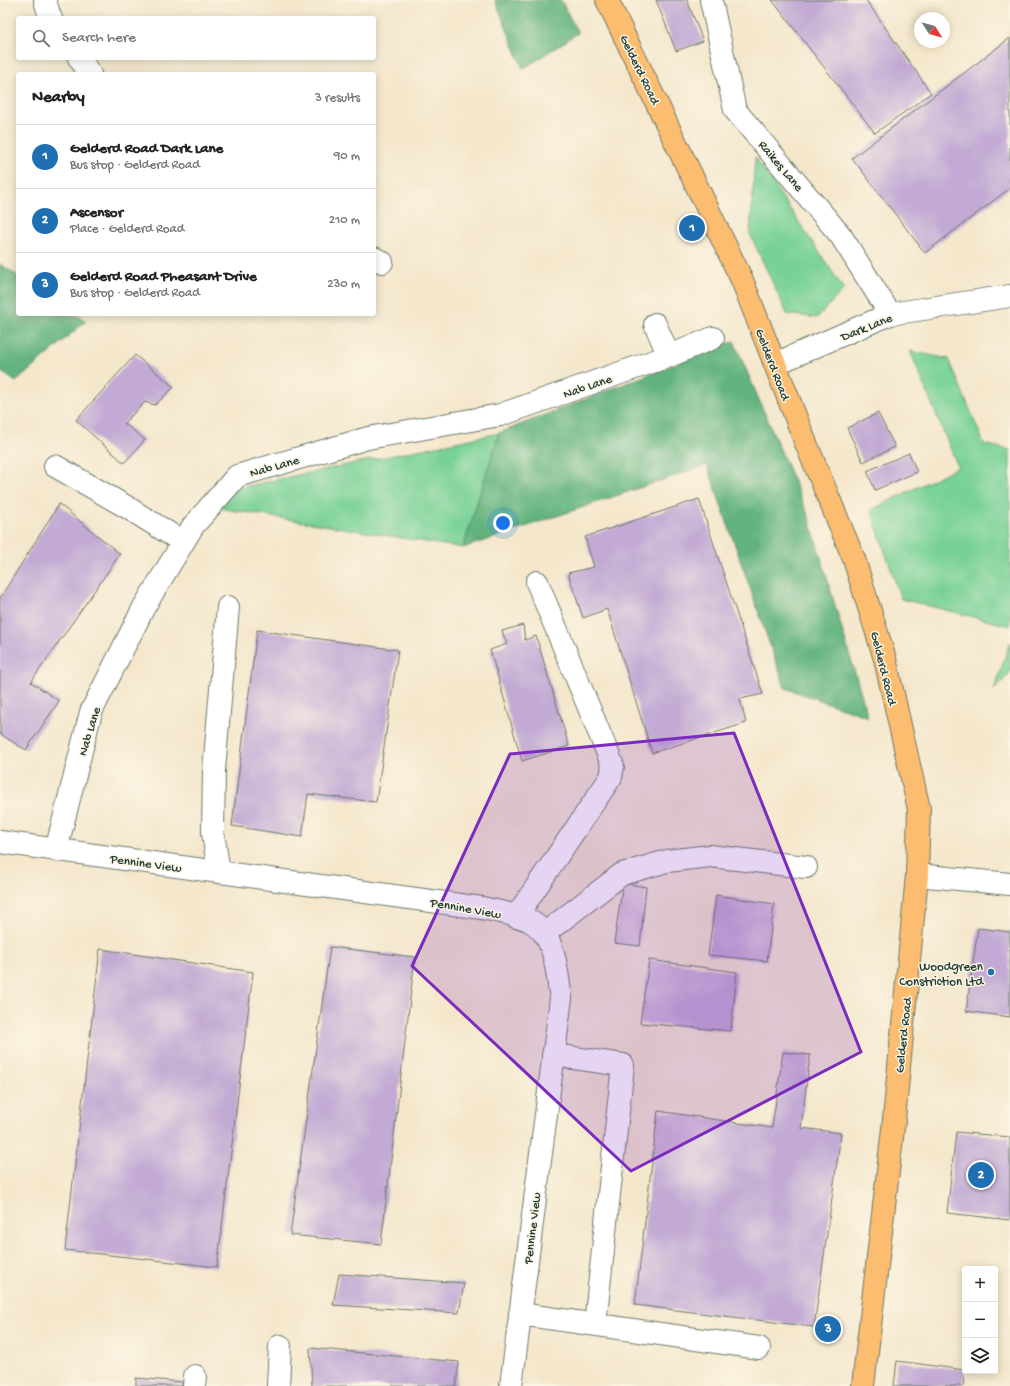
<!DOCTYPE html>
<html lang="en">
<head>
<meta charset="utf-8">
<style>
  body { margin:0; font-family:"Gochi Hand",sans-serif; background:#f6f6f6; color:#222 }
  .controls { position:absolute; right:12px; bottom:12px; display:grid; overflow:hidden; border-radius:4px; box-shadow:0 2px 10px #0003 }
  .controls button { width:36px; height:36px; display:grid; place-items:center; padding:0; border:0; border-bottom:1px solid #e0e0e0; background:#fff; color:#222; font:20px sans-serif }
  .compass { position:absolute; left:914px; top:12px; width:36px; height:36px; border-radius:50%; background:#fff; box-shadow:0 2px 10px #0003; rotate:126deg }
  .you { position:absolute; left:503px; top:523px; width:14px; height:14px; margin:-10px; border:3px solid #fff; border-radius:50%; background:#1a73e8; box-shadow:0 0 0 6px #1a73e833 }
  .badge { display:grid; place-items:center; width:26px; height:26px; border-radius:50%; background:#1f6fb2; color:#fff; font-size:13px; font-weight:700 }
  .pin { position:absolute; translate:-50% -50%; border:2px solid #fff; box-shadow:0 1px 4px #0006 }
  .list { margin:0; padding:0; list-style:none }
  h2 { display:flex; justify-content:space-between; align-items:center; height:52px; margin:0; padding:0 16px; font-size:17px }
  h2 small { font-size:13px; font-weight:400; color:#767676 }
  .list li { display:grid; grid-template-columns:26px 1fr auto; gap:12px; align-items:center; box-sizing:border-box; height:64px; padding:0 16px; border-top:1px solid #e0e0e0 }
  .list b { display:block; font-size:15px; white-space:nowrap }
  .list p { margin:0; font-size:13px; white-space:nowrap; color:#767676 }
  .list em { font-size:13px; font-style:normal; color:#767676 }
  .icon { flex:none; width:22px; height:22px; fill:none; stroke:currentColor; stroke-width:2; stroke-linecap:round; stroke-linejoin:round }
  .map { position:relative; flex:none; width:1010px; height:1386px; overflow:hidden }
  .search { position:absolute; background:#fff; box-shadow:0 2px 10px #0003; left:16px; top:16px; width:360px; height:44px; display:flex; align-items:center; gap:10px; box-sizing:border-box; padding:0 14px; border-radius:4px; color:#767676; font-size:15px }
  .panel { position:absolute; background:#fff; box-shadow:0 2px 10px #0003; left:16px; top:72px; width:360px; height:244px; border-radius:4px }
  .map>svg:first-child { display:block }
  .green { fill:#78d196; stroke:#4c8765 }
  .forest { fill:#62b37f; stroke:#40785a }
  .building { fill:#c2aad4 }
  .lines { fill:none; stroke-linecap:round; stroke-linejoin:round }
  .minor-casing { stroke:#6a7869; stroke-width:24 }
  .major-casing { stroke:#6a7869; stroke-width:24 }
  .minor { stroke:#fff; stroke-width:22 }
  .major { stroke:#fcbd6f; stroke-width:22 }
  .marked { fill:#7b2cbf; fill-opacity:0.2; stroke:#7b2cbf; stroke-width:3; stroke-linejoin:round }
  .poi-dot { fill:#1f6fb2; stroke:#fcf5e5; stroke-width:1.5 }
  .labels { text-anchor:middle; stroke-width:3; stroke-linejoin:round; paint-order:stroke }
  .street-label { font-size:13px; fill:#1f3d34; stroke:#fcf5e5 }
  .poi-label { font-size:13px; fill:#1f3d34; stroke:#fcf5e5; text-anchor:end }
</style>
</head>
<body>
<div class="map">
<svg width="1010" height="1386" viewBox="0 0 1010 1386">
  <rect width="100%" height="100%" fill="#fcf5e5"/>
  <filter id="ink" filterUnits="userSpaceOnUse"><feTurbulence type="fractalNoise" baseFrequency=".025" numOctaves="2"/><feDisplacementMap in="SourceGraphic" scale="8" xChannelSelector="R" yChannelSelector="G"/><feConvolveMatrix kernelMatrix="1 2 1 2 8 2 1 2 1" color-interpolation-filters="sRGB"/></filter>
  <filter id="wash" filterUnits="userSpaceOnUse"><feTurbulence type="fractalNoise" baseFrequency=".012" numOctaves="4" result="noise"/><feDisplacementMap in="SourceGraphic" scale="16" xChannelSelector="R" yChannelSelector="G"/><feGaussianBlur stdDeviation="0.9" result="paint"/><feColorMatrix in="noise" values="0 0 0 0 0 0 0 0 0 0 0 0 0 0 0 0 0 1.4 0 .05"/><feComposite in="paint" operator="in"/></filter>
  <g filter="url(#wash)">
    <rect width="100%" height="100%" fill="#f4e7cc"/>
    <!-- green -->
    <g class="green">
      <polygon points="755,157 844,289 817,318 787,314 750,234"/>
      <polygon points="910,351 949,359 984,444 1010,450 1010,626 901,599 871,510 958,467"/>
      <polygon points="499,433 463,548 201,505 246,486"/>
      <polygon points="1010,642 1010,673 994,690"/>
    </g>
    <!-- forest -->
    <g class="forest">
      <polygon points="495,0 561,0 578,33 523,69"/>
      <polygon points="0,264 18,276 18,314 75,314 86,321 16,382 0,371"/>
      <polygon points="734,341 809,517 868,717 785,688 707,465 463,548 499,433"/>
    </g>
    <g id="blocks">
      <!-- building -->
      <g class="building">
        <polygon points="656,0 687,0 703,41 676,51"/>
        <polygon points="772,0 866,0 931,93 875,133"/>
        <polygon points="1010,38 1010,188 925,253 852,158"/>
        <polygon points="135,355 174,387 155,405 145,402 124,423 145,440 124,463 76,420"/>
        <polygon points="878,413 895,447 863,462 847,428"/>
        <polygon points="909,453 917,472 875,490 867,471"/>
        <polygon points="699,499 763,694 740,699 746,723 652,753 607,609 583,618 568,573 594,567 585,537"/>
        <polygon points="59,504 120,554 31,682 59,701 26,750 0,734 0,598"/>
        <polygon points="523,625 525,640 536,636 569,746 522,761 490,650 507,644 502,631"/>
        <polygon points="257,630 398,650 376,802 308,794 302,837 232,826"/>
        <polygon points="623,883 646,887 640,946 614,943"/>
        <polygon points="716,895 774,904 767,961 708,955"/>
        <polygon points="978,928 1010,932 1010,1017 966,1011"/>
        <polygon points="330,947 415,957 381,1244 290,1235"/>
        <polygon points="100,949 253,972 217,1267 65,1250"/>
        <polygon points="649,960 737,972 731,1031 640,1023"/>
        <polygon points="783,1052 810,1055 801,1128 841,1133 814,1327 635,1305 658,1111 772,1128"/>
        <polygon points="956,1132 1010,1137 1010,1220 947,1213"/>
        <polygon points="339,1274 464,1283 459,1313 333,1305"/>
        <polygon points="310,1348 459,1362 456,1386 312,1386"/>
        <polygon points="897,1361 965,1370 963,1386 894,1386"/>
        <polygon points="136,1378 182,1382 182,1386 136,1386"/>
      </g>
    </g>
  </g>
  <g filter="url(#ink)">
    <use href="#blocks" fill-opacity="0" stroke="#6a7869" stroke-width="1"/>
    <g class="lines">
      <!-- minor casing -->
      <g class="minor-casing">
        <g id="minor">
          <polyline points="45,0 49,14 51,18"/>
          <polyline points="711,0 735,110 841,236 890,314"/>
          <polyline points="79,58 90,74"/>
          <polyline points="374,258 382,262"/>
          <polyline points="655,324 669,356"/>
          <polyline points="775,364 890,314 1010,296"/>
          <polyline points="55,466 125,506 183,542"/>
          <path d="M0,842L482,908C495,911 519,915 530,921C557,936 556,971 561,998L511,1386"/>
          <polyline points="56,850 91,712 144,607 193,526 237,476 368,438 500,415 669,356 713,338"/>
          <polyline points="219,872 213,833 214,770 228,607"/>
          <polyline points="917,875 1010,884"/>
          <polyline points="516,917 611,777 613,766 537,582"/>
          <polyline points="545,933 622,874 667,861 710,856 806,867"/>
          <polyline points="553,1055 623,1065 595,1324"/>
          <polyline points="520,1314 759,1348"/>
          <polyline points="194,1386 195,1376"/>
          <polyline points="278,1386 280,1346"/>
        </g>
      </g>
      <!-- major casing -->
      <g class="major-casing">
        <polyline id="major" points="607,0 742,280 805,441 854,559 885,659 919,809 917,875 894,1120 863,1386"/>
      </g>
      <!-- minor -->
      <use href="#minor" class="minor"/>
      <!-- major -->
      <use href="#major" class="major"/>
    </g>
  </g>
  <!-- marked area -->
  <path class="marked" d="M734,733L861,1052L631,1171L412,966L510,754Z"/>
  <!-- markers -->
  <circle class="poi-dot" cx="991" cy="972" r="4"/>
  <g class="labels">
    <!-- street labels -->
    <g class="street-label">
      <text transform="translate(641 69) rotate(64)" y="5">Gelderd Road</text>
      <text transform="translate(782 165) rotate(50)" y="5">Raikes Lane</text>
      <text transform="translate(866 326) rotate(-22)" y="5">Dark Lane</text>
      <text transform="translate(774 364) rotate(69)" y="5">Gelderd Road</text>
      <text transform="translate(587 385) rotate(-19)" y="5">Nab Lane</text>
      <text transform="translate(274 465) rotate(-16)" y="5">Nab Lane</text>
      <text transform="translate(885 668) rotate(76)" y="5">Gelderd Road</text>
      <text transform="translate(88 731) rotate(-73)" y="5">Nab Lane</text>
      <text transform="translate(146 862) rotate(8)" y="5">Pennine View</text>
      <text transform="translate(466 907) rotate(10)" y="5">Pennine View</text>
      <text transform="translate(902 1035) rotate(-84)" y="5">Gelderd Road</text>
      <text transform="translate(531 1228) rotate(-83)" y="5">Pennine View</text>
    </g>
    <!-- poi labels -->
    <g class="poi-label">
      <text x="983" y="970">Woodgreen<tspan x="983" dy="15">Constriction Ltd</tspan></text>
    </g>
  </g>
</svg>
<div class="controls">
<button>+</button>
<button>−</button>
<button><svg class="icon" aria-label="layers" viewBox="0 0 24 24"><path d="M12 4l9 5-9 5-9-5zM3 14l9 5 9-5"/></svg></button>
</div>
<svg class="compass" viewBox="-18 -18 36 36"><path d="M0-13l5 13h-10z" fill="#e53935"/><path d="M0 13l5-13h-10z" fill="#767676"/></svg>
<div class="you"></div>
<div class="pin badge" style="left:692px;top:228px">1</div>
<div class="pin badge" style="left:981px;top:1175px">2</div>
<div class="pin badge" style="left:828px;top:1329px">3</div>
<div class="search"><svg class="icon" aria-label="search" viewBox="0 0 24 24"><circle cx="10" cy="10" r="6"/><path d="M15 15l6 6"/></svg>Search here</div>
<section class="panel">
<h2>Nearby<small>3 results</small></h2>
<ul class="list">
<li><span class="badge">1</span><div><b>Gelderd Road Dark Lane</b><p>Bus stop · Gelderd Road</p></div><em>90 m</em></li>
<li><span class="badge">2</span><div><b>Ascensor</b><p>Place · Gelderd Road</p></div><em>210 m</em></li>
<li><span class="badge">3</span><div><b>Gelderd Road Pheasant Drive</b><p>Bus stop · Gelderd Road</p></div><em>230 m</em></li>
</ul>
</section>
</div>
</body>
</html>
